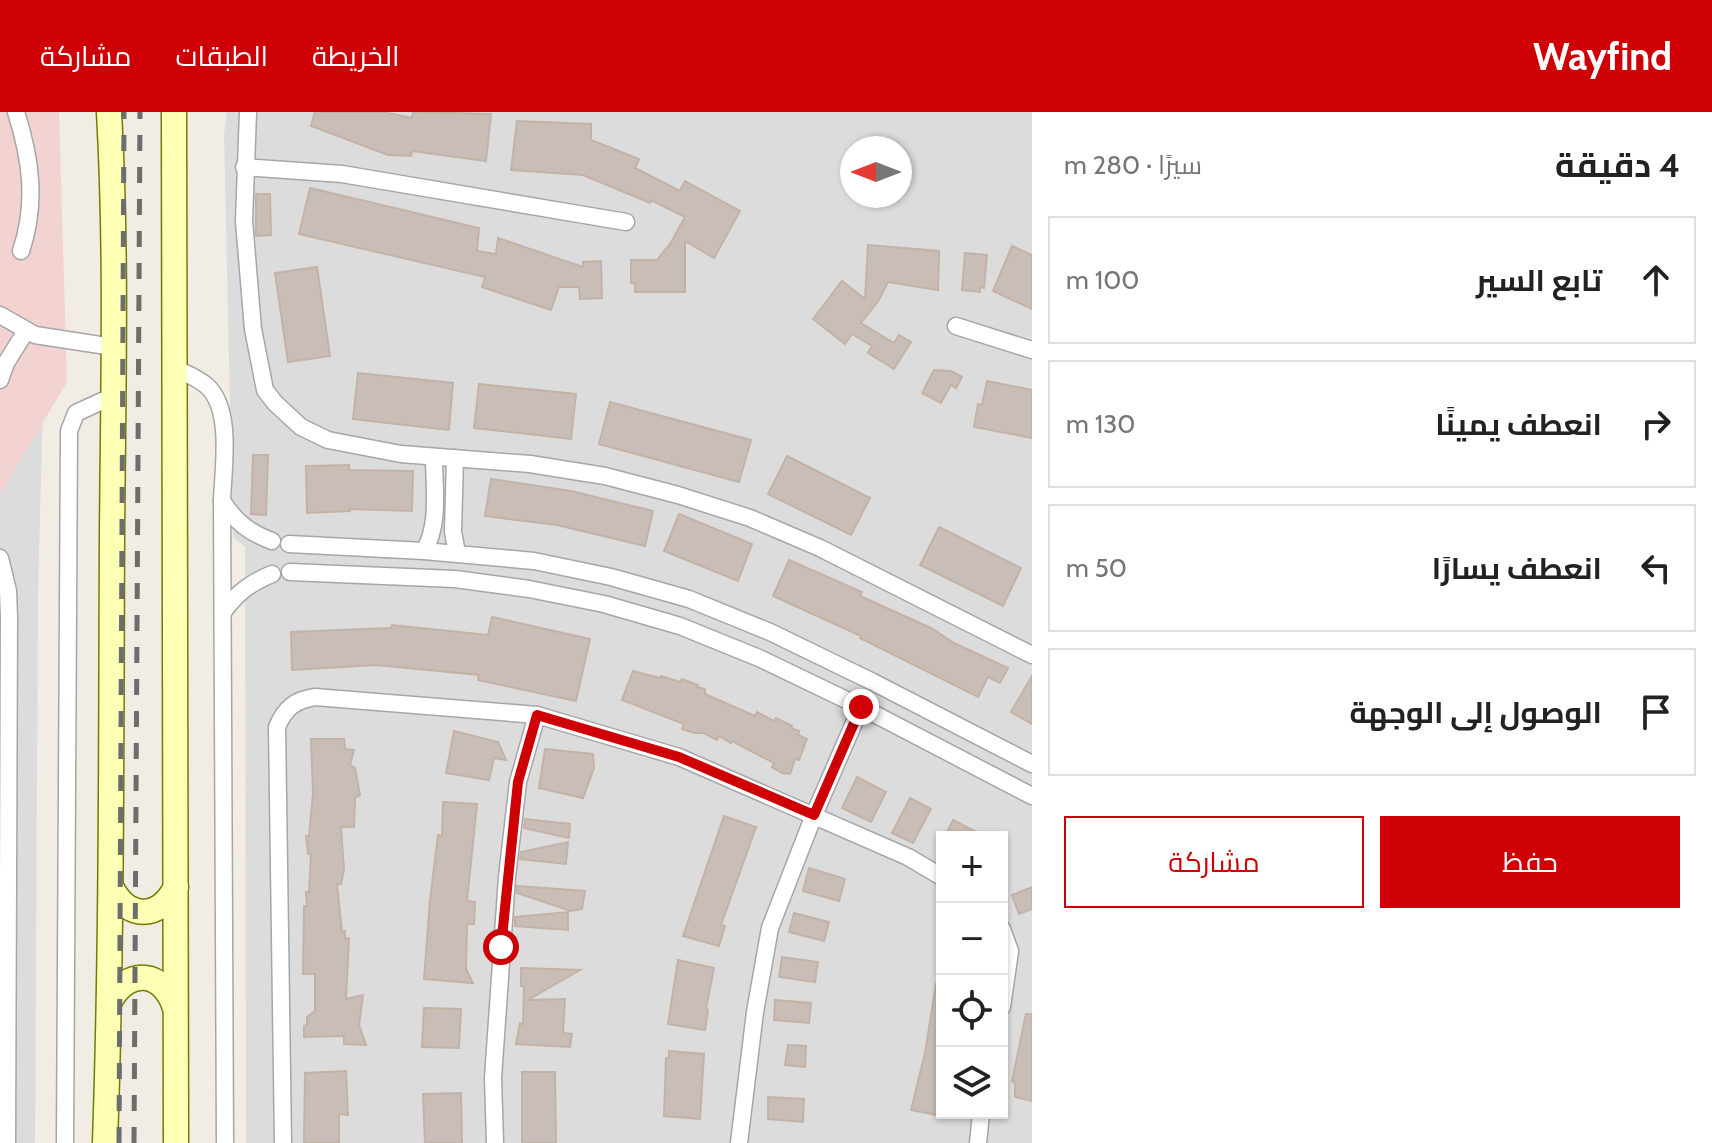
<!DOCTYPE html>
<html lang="ar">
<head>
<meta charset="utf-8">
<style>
  body { margin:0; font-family:Cabin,Cairo,sans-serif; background:#f6f6f6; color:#222; direction:rtl }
  .controls { position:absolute; right:24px; bottom:24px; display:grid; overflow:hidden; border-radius:0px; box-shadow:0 2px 6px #0004 }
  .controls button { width:72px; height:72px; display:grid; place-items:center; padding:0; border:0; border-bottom:2px solid #e0e0e0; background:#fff; color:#222; font:40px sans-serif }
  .compass { position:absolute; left:840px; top:24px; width:72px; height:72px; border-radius:50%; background:#fff; box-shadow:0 2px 6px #0004; rotate:270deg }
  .stop { position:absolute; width:24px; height:24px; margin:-18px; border:6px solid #ce0006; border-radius:50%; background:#fff }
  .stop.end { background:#ce0006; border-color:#fff; box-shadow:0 2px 8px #0008 }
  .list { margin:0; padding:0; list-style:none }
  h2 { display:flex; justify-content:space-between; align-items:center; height:104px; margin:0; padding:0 32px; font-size:34px }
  h2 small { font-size:26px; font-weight:400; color:#767676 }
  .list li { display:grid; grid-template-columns:52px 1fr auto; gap:24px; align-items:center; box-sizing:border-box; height:128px; margin:0 16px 16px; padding:0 16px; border:2px solid #e0e0e0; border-radius:0px }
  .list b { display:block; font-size:30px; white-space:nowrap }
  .list em { font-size:26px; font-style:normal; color:#767676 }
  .actions { display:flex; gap:16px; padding:24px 32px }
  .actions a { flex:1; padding:18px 0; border:2px solid #ce0006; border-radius:0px; text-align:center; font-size:28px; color:#ce0006 }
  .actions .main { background:#ce0006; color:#fff }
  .icon { flex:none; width:44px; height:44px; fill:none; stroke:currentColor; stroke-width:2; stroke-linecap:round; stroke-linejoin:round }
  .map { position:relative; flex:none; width:1032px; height:1031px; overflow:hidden; direction:ltr }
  header { display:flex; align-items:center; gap:48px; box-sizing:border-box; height:112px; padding:0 40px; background:#ce0006; color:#fff }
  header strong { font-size:38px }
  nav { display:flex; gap:44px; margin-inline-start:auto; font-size:28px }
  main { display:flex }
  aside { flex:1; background:#fff }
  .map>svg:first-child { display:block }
  .residential { fill:#dddcdc; fill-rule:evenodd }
  .commercial { fill:#f3d3d2 }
  .building { fill:#c9beb7; stroke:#c4b2a5; stroke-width:2 }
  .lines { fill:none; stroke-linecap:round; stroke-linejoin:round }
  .minor-casing { stroke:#a6a6a6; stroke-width:19 }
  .secondary-casing { stroke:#727c00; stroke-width:27 }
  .minor { stroke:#fff; stroke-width:16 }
  .secondary { stroke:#fdffb4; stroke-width:24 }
  .rail { stroke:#6d6d6d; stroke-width:5; stroke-dasharray:16 16; stroke-linecap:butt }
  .route { stroke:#ce0006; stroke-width:10 }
</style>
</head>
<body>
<header>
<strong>Wayfind</strong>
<nav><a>الخريطة</a><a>الطبقات</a><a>مشاركة</a></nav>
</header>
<main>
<aside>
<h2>4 دقيقة<small>سيرًا · 280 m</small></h2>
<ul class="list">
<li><svg class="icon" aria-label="ahead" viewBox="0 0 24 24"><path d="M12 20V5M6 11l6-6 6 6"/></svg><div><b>تابع السير</b></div><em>100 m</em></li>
<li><svg class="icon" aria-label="right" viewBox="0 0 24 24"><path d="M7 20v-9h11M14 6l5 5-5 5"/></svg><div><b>انعطف يمينًا</b></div><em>130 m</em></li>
<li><svg class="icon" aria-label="left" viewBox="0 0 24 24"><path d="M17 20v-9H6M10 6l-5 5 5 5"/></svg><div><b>انعطف يسارًا</b></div><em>50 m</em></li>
<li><svg class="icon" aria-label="arrive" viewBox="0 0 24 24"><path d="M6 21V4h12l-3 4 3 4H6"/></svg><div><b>الوصول إلى الوجهة</b></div></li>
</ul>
<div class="actions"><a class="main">حفظ</a><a>مشاركة</a></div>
</aside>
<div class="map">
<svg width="1032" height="1031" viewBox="0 0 1032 1031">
  <rect width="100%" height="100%" fill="#f1ece4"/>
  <!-- residential -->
  <g class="residential">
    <polygon points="0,0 47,0 45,210 38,481 35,1031 0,1031"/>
    <path d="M227,0H1032V1031H246L245,435L233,425L224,22ZM852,36H900V84H852ZM942,725H1002V1001H942Z"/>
  </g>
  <!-- commercial -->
  <polygon class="commercial" points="0,0 59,0 67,270 0,382"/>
  <!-- building -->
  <g class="building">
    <polygon points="315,0 383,0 412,6 413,0 491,2 486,49 412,39 411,44 388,43 311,14"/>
    <polygon points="517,9 591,12 591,28 639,47 635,56 680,79 685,69 740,99 714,146 685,129 685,180 635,180 635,171 631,171 631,148 657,148 670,132 685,105 651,88 650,91 583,63 511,58"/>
    <polygon points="310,76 479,116 477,139 496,142 498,126 583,155 583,150 601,149 602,186 580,187 579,175 559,175 551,198 482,175 485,165 299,122"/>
    <polygon points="256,82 270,82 271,123 256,124"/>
    <polygon points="868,133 939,139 938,178 888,170 879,188 861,211 894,231 899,223 911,230 894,257 868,241 872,234 852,222 845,232 813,207 842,169 865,187"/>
    <polygon points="1012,134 1032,143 1032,197 993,179"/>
    <polygon points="965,141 987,143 984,176 980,175 980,180 962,178"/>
    <polygon points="317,155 330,244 288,250 275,161"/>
    <polygon points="934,258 951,259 962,265 956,276 951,273 941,291 922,281"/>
    <polygon points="358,261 453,271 449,318 353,307"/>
    <polygon points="987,269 1032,278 1032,326 974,315 978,292 982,293"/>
    <polygon points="479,272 576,282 571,327 474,316"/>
    <polygon points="610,290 751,328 739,370 599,332"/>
    <polygon points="253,343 268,343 266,403 251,402"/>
    <polygon points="787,344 870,386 851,423 768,382"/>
    <polygon points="349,353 349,358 413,359 412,399 350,397 350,399 307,401 306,354"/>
    <polygon points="491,367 571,379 653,399 645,434 557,413 485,404"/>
    <polygon points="679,402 752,432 738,469 664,439"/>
    <polygon points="939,415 1021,456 1003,494 920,453"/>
    <polygon points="789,448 862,480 860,484 931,516 954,531 1008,556 1000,571 988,565 978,585 860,526 861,524 773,484"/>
    <polygon points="492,505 590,527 576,589 478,568 479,563 376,553 292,558 291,520 391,516 392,513 488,523"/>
    <polygon points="633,559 660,566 661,564 680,570 682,567 698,573 697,575 705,577 705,582 714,586 755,604 757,600 774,609 776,606 792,614 791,616 799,619 798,623 807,627 799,648 795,647 790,662 782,661 772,655 774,651 732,629 731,631 719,624 717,628 704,621 694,621 682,617 684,612 622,588"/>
    <polygon points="1032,564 1032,612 1011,600"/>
    <polygon points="454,619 498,630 506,648 494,646 489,668 446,661"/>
    <polygon points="311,627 344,627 345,637 354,638 350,653 355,656 360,683 355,686 354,715 341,715 344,758 341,772 337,772 342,820 345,819 345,827 349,826 346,887 363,883 359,913 366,933 344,932 344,924 304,925 304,914 307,913 307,905 315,899 315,862 303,862 304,794 307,794 306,780 309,780 311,742 308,742 306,724 309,724 313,681"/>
    <polygon points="545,637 593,642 594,656 583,686 539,676"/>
    <polygon points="857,665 886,680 871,710 842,696"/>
    <polygon points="910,686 931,697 913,731 892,721"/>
    <polygon points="443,690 477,692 467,789 475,790 474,812 467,812 466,857 473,871 424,867 430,788 438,723 442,724"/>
    <polygon points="724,704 756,715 721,813 725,814 719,834 683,824"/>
    <polygon points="525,707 570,712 569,726 524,716"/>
    <polygon points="953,708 986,725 945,725"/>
    <polygon points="568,730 566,752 520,747 521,740"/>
    <polygon points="809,756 845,767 839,789 803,779"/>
    <polygon points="517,774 585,779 582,797 571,799 517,781"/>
    <polygon points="1032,775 1032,797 1019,802 1012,783"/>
    <polygon points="568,800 568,818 515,814 515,805"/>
    <polygon points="794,801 829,810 824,829 789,820"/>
    <polygon points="782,845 818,850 815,870 779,865"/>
    <polygon points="678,848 714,856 706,897 708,898 705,918 668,912"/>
    <polygon points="521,856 580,858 528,888 565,887 563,921 572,922 570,935 516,932 520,911 523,912 524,875 521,874"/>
    <polygon points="936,872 942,873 942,1004 911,998 925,941"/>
    <polygon points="775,888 811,891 809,911 774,908"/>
    <polygon points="424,896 461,897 459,936 422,935"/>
    <polygon points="1026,902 1032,902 1032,989 1015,985 1015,970 1012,969"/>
    <polygon points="788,933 806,934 805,955 785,953"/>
    <polygon points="669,939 704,942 700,1007 664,1004 666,946 669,946"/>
    <polygon points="346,959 348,1003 339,1002 339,1031 304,1031 305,961"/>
    <polygon points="522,960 555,960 556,1031 522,1031"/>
    <polygon points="461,981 462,1031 425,1031 423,982"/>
    <polygon points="768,985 804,987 803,1010 768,1007"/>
  </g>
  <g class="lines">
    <!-- minor casing -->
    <g class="minor-casing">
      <g id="minor">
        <path d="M16,0C31,47 37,91 21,139"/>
        <polyline points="248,0 244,109 253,217 265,278 275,291 301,315 328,328 401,342 530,352 605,364 678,383 750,406 820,436 1032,543"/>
        <polyline points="244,55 342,62 626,110"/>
        <polyline points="0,203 35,223 113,235"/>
        <polyline points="956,214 1032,238"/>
        <path d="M175,256C185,261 198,266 207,274C233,298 223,356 222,389L225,1031"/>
        <polyline points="0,268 6,251 26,219"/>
        <polyline points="455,346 453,420 457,441"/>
        <path d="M222,389C236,410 248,420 272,429"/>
        <polyline points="289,432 424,439 534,449 611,465 689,487 770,520 873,570 1032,652"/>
        <path d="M424,439C440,413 434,374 434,345"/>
        <polyline points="0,446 8,479 9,505 7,1031"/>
        <polyline points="290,460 455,467 529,477 604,492 680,514 759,546 861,595 1032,684"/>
        <path d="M223,500C237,481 250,471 272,462"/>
        <polyline points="1002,817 1010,839 1002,895"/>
        <polyline points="65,1031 69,319 76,301 113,284"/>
        <path d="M283,1031L277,615C285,596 295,588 315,585L537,603L679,645L908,745L942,765"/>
        <polyline points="495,1031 493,966 507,765 518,670 537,603"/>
        <polyline points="739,1031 755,900 770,816 814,703 861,595"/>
        <polyline points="978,1031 981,1001"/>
      </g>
    </g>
    <!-- secondary casing -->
    <g class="secondary-casing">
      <g id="secondary">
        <polyline points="174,0 176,1031"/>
        <path d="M111,775C128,808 159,808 176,775"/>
        <path d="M110,889C128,855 164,859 175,896"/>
        <path d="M105,1031C112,829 111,627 112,425C113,283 117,141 109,0"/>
      </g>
    </g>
    <!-- minor -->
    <use href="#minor" class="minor"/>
    <!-- secondary -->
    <use href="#secondary" class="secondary"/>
    <!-- rail -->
    <g class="rail">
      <polyline points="119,1031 124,0"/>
      <polyline points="134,1031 140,0"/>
    </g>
  </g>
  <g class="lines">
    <!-- route -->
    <polyline class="route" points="501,835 518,670 537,603 679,645 814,703 861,595"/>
  </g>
</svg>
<div class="controls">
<button>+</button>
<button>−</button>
<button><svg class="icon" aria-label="locate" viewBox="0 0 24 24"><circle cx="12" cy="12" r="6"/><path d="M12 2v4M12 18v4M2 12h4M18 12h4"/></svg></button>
<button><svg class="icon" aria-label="layers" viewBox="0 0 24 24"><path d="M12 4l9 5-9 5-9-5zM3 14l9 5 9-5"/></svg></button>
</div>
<svg class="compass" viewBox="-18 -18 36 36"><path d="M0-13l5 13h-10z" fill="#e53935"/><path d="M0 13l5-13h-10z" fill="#767676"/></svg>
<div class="stop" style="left:501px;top:835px"></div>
<div class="stop end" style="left:861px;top:595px"></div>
</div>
</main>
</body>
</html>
